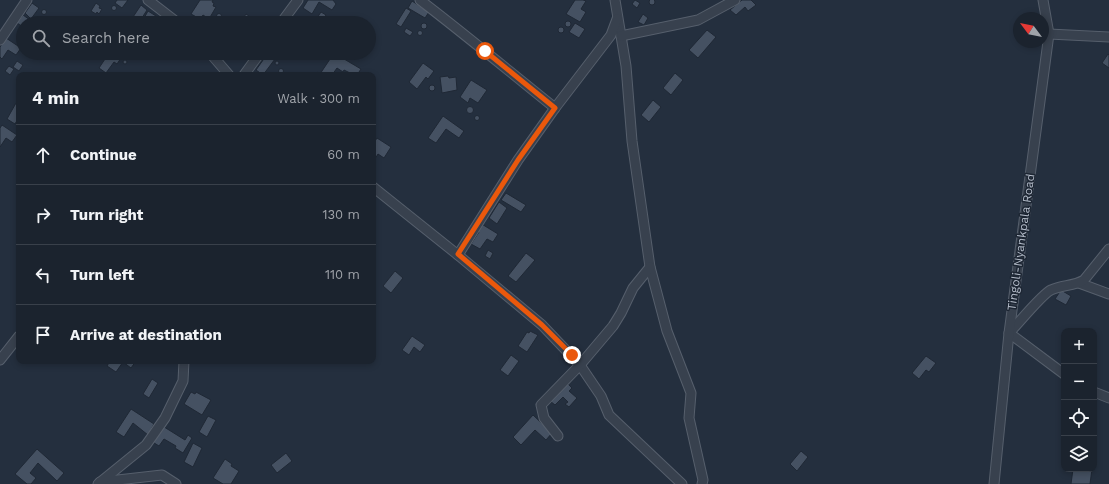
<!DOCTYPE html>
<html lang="en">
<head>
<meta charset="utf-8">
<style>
  body { margin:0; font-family:"Work Sans",sans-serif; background:#282f3a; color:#f1f3f6 }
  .controls { position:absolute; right:12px; bottom:12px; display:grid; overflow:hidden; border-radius:8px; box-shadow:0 2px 6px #0003 }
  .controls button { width:36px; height:36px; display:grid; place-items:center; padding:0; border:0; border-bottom:1px solid #39404a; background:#1b232e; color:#f1f3f6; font:20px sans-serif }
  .compass { position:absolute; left:1013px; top:12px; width:36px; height:36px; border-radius:50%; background:#1b232e; box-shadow:0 2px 6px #0003; rotate:302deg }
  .stop { position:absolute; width:12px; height:12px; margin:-9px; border:3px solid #ea580c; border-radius:50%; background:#fff }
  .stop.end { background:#ea580c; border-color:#fff; box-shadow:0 1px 4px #0008 }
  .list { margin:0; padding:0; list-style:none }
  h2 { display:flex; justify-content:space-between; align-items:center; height:52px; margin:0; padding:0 16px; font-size:17px }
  h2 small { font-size:13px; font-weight:400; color:#a0a4aa }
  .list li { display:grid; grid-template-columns:26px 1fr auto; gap:12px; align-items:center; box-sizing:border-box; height:60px; padding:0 16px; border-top:1px solid #39404a }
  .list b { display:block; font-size:15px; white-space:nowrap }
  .list em { font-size:13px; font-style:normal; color:#a0a4aa }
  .icon { flex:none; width:22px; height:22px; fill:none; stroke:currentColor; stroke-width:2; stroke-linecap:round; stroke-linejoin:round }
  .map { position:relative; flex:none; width:1109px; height:484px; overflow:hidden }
  .search { position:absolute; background:#1b232e; box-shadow:0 2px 6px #0003; left:16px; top:16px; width:360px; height:44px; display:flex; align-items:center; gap:10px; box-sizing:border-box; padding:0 14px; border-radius:22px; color:#a0a4aa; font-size:15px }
  .panel { position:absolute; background:#1b232e; box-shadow:0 2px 6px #0003; left:16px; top:72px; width:360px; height:292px; border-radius:8px }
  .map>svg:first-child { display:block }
  .building { fill:#455162; stroke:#1f2835 }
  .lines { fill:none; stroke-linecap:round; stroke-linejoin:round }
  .minor-casing { stroke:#565f6c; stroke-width:11 }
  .minor { stroke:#38414e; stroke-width:9 }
  .route { stroke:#ea580c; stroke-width:5 }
  .labels { text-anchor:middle; stroke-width:3; stroke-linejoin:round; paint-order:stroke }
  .street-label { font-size:12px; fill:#b4bcc9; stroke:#1d2633 }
</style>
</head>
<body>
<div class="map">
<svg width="1109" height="484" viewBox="0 0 1109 484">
  <rect width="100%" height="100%" fill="#242f3e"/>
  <!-- building -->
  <g class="building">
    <circle cx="652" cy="2" r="3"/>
    <polygon points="117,0 128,0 122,8 115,3"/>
    <polygon points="200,0 213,0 212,2 214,3 213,6 216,7 209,19 203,15 200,19 191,14"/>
    <polygon points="308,0 333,0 336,4 332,10 319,2 312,14 303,8"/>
    <polygon points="575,0 583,0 586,1 581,9 586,12 580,22 566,14"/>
    <polygon points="635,0 640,3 637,8 632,4"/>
    <polygon points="742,0 751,0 756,5 748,11 745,7 736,15 730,10"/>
    <polygon points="412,1 429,12 425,18 408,8"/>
    <polygon points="32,3 39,8 31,19 25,13"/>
    <polygon points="96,3 100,6 99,8 102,9 99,14 97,12 96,14 91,11"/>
    <polygon points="141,5 147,10 140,21 144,23 129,23"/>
    <circle cx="114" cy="8" r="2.5"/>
    <polygon points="406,8 411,11 401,27 396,24"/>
    <circle cx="44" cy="12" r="2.5"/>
    <polygon points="148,11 156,16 151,23 148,23 143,20"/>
    <polygon points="321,12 326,15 322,21 317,18"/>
    <circle cx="219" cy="16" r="2.5"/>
    <polygon points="246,14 259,23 240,23"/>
    <polygon points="643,14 648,18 644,25 638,22"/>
    <polygon points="23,15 30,20 28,23 23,23 23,27 17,23"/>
    <polygon points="113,17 121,23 109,23"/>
    <polygon points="72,18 79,23 69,23"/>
    <circle cx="214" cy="21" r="2.5"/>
    <circle cx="568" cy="24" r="3"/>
    <circle cx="424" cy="26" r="3"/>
    <polygon points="575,23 585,29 579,38 569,32"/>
    <circle cx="561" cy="30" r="3"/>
    <polygon points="406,28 413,32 410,36 404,32"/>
    <circle cx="371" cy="32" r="2"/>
    <polygon points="707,30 716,37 698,58 689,50"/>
    <circle cx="420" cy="33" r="2.5"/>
    <polygon points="6,38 21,48 16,55 8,50 2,59 0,57 0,47"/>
    <polygon points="109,53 120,53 123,55 117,64 114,62 106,73 99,68"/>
    <polygon points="268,53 275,59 263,75 256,70"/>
    <polygon points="334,53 361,69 357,75 349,75 350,73 344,70 343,72 337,68 332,75 315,75 317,72 320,74"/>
    <polygon points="1108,54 1109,55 1109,68 1102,63"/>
    <circle cx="125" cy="62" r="2"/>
    <circle cx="277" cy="63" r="2"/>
    <polygon points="17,61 23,65 19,71 13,67"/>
    <polygon points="423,63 434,71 428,79 426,77 417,89 409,82"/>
    <polygon points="9,66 14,69 10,75 5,71"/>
    <circle cx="281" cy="71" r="2.5"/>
    <polygon points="675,73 683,80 671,95 663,88"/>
    <polygon points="448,76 449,78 456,77 457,90 442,93 440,77"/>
    <polygon points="471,80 487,90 478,103 470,98 468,103 460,97"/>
    <circle cx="432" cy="88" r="3"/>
    <polygon points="653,100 661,107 649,122 641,115"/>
    <polygon points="16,103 19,105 19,117 15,124 7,119"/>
    <circle cx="470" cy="110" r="3.5"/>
    <circle cx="477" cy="118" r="2.5"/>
    <polygon points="443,116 464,131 459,138 446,129 436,143 428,138"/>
    <polygon points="2,125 17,135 12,142 6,138 0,147 0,128"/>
    <polygon points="377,138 391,147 384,158 378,154 375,159 373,158 373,144"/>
    <polygon points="506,193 526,205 521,212 501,200"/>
    <polygon points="499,202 507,208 497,224 489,218"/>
    <polygon points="480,223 498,234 493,242 487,239 480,249 471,244 479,232 475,230"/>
    <polygon points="488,250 493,253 490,259 485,256"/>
    <polygon points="526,253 535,260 516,282 508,276"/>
    <polygon points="395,271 403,278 391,293 383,286"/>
    <polygon points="1061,290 1071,296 1066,305 1055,299"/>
    <polygon points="530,331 538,335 527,352 518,346 527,332 529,333"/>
    <polygon points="412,336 425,345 420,352 414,347 409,355 402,350"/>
    <polygon points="511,355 519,361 508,376 500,370"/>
    <polygon points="926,356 936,363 929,372 926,370 919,379 912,373"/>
    <polygon points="110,361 136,361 131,368 123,362 116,372 107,366"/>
    <polygon points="152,379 158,383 149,398 143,394"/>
    <polygon points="567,383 572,388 569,391 577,398 569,407 565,404 568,402 563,397 555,405 550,401"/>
    <polygon points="191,392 195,394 196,392 211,400 202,415 184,404"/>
    <polygon points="131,409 154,424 148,435 133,423 124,437 116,432"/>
    <polygon points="533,415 552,433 546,440 535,430 521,445 513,437"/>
    <polygon points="208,416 216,420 207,437 199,432"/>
    <polygon points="161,425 185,440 188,435 192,438 183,453 175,448 176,446 164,439 159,446 151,441"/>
    <polygon points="193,443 202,448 193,467 184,462"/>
    <polygon points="37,449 64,473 57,481 38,463 30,473 36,478 31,484 27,484 15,474"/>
    <polygon points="801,451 808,457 797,471 790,464"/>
    <polygon points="286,453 292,461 277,473 271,465"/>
    <polygon points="225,459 232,464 231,466 239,471 231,484 223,484 213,478"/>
    <polygon points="1073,469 1092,469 1090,484 1071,484"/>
  </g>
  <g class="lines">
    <!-- minor casing -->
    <g class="minor-casing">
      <g id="minor">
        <polyline points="148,0 178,23"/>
        <path d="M420,0C466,35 510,72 555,108"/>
        <polyline points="615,0 626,66 632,141 650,267 667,331 691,393 689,418 703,480 702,484"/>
        <polyline points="281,23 298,0"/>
        <polyline points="1049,34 1109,37"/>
        <polyline points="621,36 698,20 735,0"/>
        <polyline points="0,40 27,0"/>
        <polyline points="210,53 229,75"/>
        <polyline points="244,75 260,53"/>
        <polyline points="373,187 458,255 542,325 580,365 601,396 609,415 682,484"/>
        <polyline points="458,255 518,160 555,108 611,35 617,19"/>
        <polyline points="1079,283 1109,294"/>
        <polyline points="0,360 19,336"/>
        <path d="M1064,374L1009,333C1017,325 1043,293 1051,290C1062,285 1074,286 1084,280L1109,249"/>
        <polyline points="1094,392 1109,398"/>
        <polyline points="558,436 544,418 541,405 580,365 613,326 621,313 633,288 650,267"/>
        <polyline points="100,482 162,475 176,484"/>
        <polyline points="98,484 146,445 165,418 183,381 184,361"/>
        <polyline points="994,484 1009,333 1049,34 1043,0"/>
      </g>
    </g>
    <!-- minor -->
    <use href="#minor" class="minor"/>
  </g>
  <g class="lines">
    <!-- route -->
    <polyline class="route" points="485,51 555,108 518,160 458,254 542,325 572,355"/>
  </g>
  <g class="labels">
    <!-- street labels -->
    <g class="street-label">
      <text transform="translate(1021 242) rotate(-82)" y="4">Tingoli-Nyankpala Road</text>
    </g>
  </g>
</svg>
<div class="controls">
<button>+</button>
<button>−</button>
<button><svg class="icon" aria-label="locate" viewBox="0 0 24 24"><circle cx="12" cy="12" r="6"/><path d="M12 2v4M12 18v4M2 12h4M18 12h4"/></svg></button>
<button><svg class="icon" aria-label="layers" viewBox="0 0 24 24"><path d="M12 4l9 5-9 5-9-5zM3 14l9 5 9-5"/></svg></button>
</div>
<svg class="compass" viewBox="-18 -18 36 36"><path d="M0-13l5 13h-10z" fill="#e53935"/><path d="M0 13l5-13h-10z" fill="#a0a4aa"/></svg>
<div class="stop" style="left:485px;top:51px"></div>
<div class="stop end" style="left:572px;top:355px"></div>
<div class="search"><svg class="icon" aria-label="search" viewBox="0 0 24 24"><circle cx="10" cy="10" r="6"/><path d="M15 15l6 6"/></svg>Search here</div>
<section class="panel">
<h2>4 min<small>Walk · 300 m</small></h2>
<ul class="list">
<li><svg class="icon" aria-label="ahead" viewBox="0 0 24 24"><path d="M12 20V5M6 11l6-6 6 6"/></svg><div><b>Continue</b></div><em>60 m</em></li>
<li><svg class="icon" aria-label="right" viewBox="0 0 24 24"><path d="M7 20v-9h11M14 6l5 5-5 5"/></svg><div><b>Turn right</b></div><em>130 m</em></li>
<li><svg class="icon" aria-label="left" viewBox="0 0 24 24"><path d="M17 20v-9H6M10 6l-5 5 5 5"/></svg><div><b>Turn left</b></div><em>110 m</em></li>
<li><svg class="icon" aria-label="arrive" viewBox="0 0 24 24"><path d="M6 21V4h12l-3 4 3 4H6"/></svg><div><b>Arrive at destination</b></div></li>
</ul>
</section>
</div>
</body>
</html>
